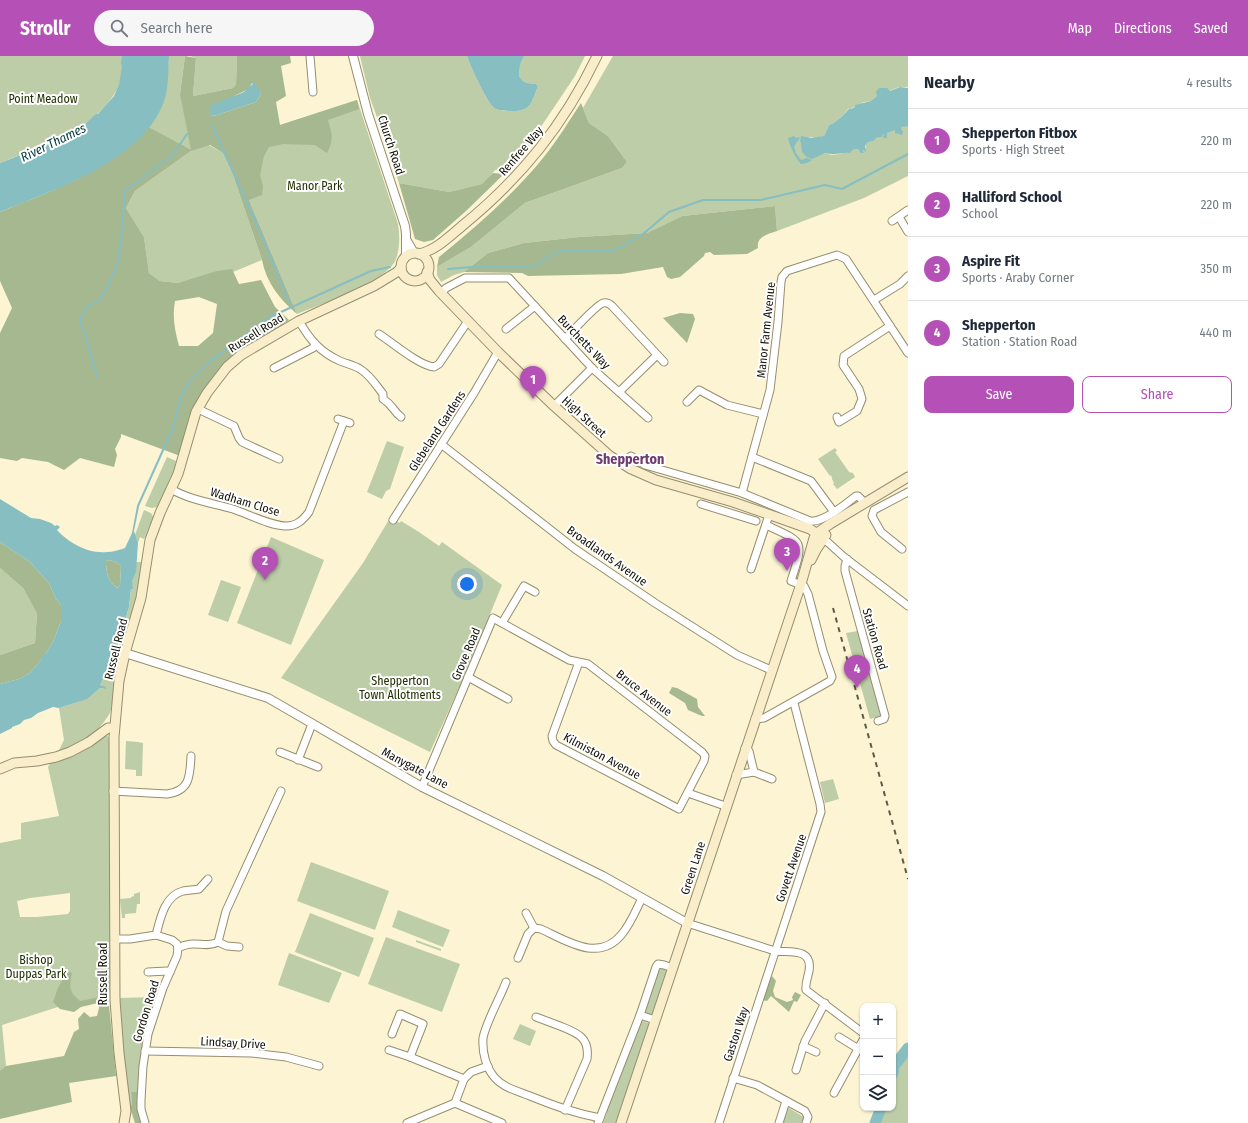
<!DOCTYPE html>
<html lang="en">
<head>
<meta charset="utf-8">
<style>
  body { margin:0; font-family:"Fira Sans Condensed",sans-serif; background:#f6f6f7; color:#1f2937 }
  .controls { position:absolute; right:12px; bottom:12px; display:grid; overflow:hidden; border-radius:8px; box-shadow:0 1px 3px #0004 }
  .controls button { width:36px; height:36px; display:grid; place-items:center; padding:0; border:0; border-bottom:1px solid #e0e1e3; background:#fff; color:#1f2937; font:20px sans-serif }
  .you { position:absolute; left:467px; top:528px; width:14px; height:14px; margin:-10px; border:3px solid #fff; border-radius:50%; background:#1a73e8; box-shadow:0 0 0 6px #1a73e833 }
  .badge { display:grid; place-items:center; width:26px; height:26px; border-radius:50%; background:#b450b6; color:#fff; font-size:13px; font-weight:700 }
  .pin { position:absolute; translate:-50% -33px; filter:drop-shadow(0 1px 2px #0008) }
  .pin::after { content:''; position:absolute; top:21px; width:14px; height:12px; background:inherit; clip-path:polygon(0 0,100% 0,50% 100%) }
  .list { margin:0; padding:0; list-style:none }
  h2 { display:flex; justify-content:space-between; align-items:center; height:52px; margin:0; padding:0 16px; font-size:17px }
  h2 small { font-size:13px; font-weight:400; color:#747a83 }
  .list li { display:grid; grid-template-columns:26px 1fr auto; gap:12px; align-items:center; box-sizing:border-box; height:64px; padding:0 16px; border-top:1px solid #e0e1e3 }
  .list b { display:block; font-size:15px; white-space:nowrap }
  .list p { margin:0; font-size:13px; white-space:nowrap; color:#747a83 }
  .list em { font-size:13px; font-style:normal; color:#747a83 }
  .actions { display:flex; gap:8px; padding:12px 16px }
  .actions a { flex:1; padding:9px 0; border:1px solid #b450b6; border-radius:8px; text-align:center; font-size:14px; color:#b450b6 }
  .actions .main { background:#b450b6; color:#fff }
  .icon { flex:none; width:22px; height:22px; fill:none; stroke:currentColor; stroke-width:2; stroke-linecap:round; stroke-linejoin:round }
  .map { position:relative; flex:none; width:908px; height:1067px; overflow:hidden }
  header { display:flex; align-items:center; gap:24px; box-sizing:border-box; height:56px; padding:0 20px; background:#b450b6; color:#fff }
  header strong { font-size:19px }
  nav { display:flex; gap:22px; margin-inline-start:auto; font-size:14px }
  .search { width:280px; height:36px; background:#f6f6f7; display:flex; align-items:center; gap:10px; box-sizing:border-box; padding:0 14px; border-radius:22px; color:#747a83; font-size:15px }
  main { display:flex }
  aside { flex:1; background:#fff }
  .map>svg:first-child { display:block }
  .green { fill:#bccda7; fill-rule:evenodd }
  .forest { fill:#a6b890; fill-rule:evenodd }
  .water { fill:#86bec2; fill-rule:evenodd }
  .lines { fill:none; stroke-linecap:round; stroke-linejoin:round }
  .stream { stroke:#86bec2; stroke-width:2 }
  .river { stroke:#86bec2; stroke-width:11 }
  .minor-casing { stroke:#958e6f; stroke-width:9 }
  .tertiary-casing { stroke:#958e6f; stroke-width:10 }
  .secondary-casing { stroke:#958e6f; stroke-width:11 }
  .minor { stroke:#fff; stroke-width:7 }
  .tertiary { stroke:#fff; stroke-width:8 }
  .secondary { stroke:#faeeca; stroke-width:9 }
  .rail { stroke:#5e5a48; stroke-width:2; stroke-dasharray:5 5; stroke-linecap:butt }
  .labels { text-anchor:middle; stroke-width:4; stroke-linejoin:round; paint-order:stroke }
  .park-label { font-size:12px; fill:#213103; stroke:#fff }
  .street-label { font-size:12px; fill:#131106; stroke:#fff }
  .water-label { font-size:13px; font-style:italic; fill:#00383c; stroke:#fff }
  .quarter-label { font-size:14px; font-weight:bold; fill:#6d3b6d; stroke:#fff }
</style>
</head>
<body>
<header>
<strong>Strollr</strong>
<div class="search"><svg class="icon" aria-label="search" viewBox="0 0 24 24"><circle cx="10" cy="10" r="6"/><path d="M15 15l6 6"/></svg>Search here</div>
<nav><a>Map</a><a>Directions</a><a>Saved</a></nav>
</header>
<main>
<div class="map">
<svg width="908" height="1067" viewBox="0 0 908 1067">
  <rect width="100%" height="100%" fill="#fcf4d3"/>
  <!-- green -->
  <g class="green">
    <path d="M0,0H122C127,41 94,63 62,83C58,85 52,86 48,87C43,89 39,92 34,94C23,98 11,102 0,107Z"/>
    <path d="M169,0H185L180,38L205,87L223,97L233,119L262,204L233,216L178,227L160,225L149,217L144,181L126,152L135,135L191,95L149,71C167,49 167,27 169,0Z"/>
    <polygon points="190,0 237,0 236,28 233,32 193,40 196,2"/>
    <path d="M360,0H467C470,10 487,46 494,52C498,55 504,54 509,55C531,56 531,48 538,30L536,28L527,27L523,25L519,20L520,9L524,0H585L575,20L522,99L504,118L495,114L487,124L482,128L449,136L399,127L389,94L370,42Z"/>
    <path d="M613,0H908V31H899L877,40L871,45L864,46L850,53L849,52C844,58 837,66 829,69L824,80L816,82L809,81L818,99L825,97L832,99L840,98L855,93H858L863,96L862,94L863,93L865,96L866,88L870,85H874L876,82L881,81L883,78L887,79V77L893,74L901,73V71L908,69V120L864,142L777,175L775,150L682,160L647,177L579,181L524,187L488,197L464,216L454,219L441,226L437,219V211L471,191L525,147L622,112L627,106L608,80L589,67L583,52Z"/>
    <path d="M357,44L398,168C400,180 400,197 394,207C380,228 321,248 297,258L225,87Z"/>
    <polygon points="387,385 404,391 390,433 386,435 382,443 367,436"/>
    <polygon points="835,392 837,395 835,396 849,416 853,417 855,421 837,433 833,428 834,427 832,423 832,422 831,419 830,420 818,403"/>
    <path d="M167,401L176,405C175,419 164,438 157,451L152,452L145,450Z"/>
    <polygon points="144,454 151,457 153,461 144,483 140,481 138,487 135,479"/>
    <polygon points="390,462 400,467 401,465 419,476 439,490 442,486 502,529 467,614 430,696 281,622 363,507"/>
    <polygon points="271,481 324,504 291,589 237,567"/>
    <path d="M136,506H142L135,552L110,657C96,680 84,685 62,696H58L64,684L59,652C74,647 89,643 100,632L106,633L100,629L117,597L129,551L132,526L136,516Z"/>
    <polygon points="0,512 23,532 37,556 35,587 0,599"/>
    <polygon points="221,524 241,531 228,566 208,559"/>
    <polygon points="858,575 882,657 880,660 870,663 846,577"/>
    <path d="M103,680H107L110,682V933L108,939L64,949L2,969L6,1010L0,1016V787L21,783V767L59,760L48,711L52,705ZM70,837V855L68,858L37,861H20L17,845L30,842Z"/>
    <polygon points="126,685 138,686 143,687 142,720 136,720 136,714 125,713"/>
    <polygon points="833,723 839,743 825,747 820,726"/>
    <polygon points="311,806 389,835 375,874 297,845"/>
    <polygon points="140,836 140,848 137,848 136,857 125,858 125,862 122,862 120,843 131,842 131,841 134,840 134,838"/>
    <polygon points="398,854 450,874 443,891 392,871"/>
    <polygon points="310,857 374,882 359,921 295,896"/>
    <polygon points="386,881 460,908 442,956 368,928"/>
    <polygon points="416,884 441,893 441,895 416,886"/>
    <polygon points="289,897 342,917 329,947 278,929"/>
    <polygon points="664,912 667,916 654,959 652,960 647,959 645,957 645,951 656,916 660,913"/>
    <polygon points="156,941 144,980 139,1014 138,1036 131,1036 132,1048 130,1051 134,1067 124,1021 118,942"/>
    <polygon points="644,965 648,967 649,971 616,1067 603,1067 607,1057 606,1056 641,966"/>
    <polygon points="520,968 536,975 530,990 513,983"/>
    <polygon points="908,994 908,1067 875,1067 881,1052 893,1052 894,1010 899,1000"/>
    <polygon points="789,1052 805,1062 804,1067 781,1067 785,1055"/>
  </g>
  <!-- forest -->
  <g class="forest">
    <path d="M185,0L196,2L193,40L233,32L236,28L237,0H290L291,7L281,10L286,40L276,46L280,69L357,44L359,53L328,64C332,78 334,83 327,97L315,89L283,88L269,91L264,100L260,119L263,130L262,139L249,144L297,258C280,244 266,226 262,204L233,119L223,97L210,89L191,95L135,135L126,152L144,181L149,217L160,225L178,227L217,215L232,213L239,228L261,224L275,251L289,264L241,299L207,337L183,401L121,378V381L115,393L117,399L114,411L80,402L64,414L48,406L22,402L17,405L0,402V277L12,252L0,225V156C53,134 110,115 149,71L191,94L180,38ZM252,27L261,38L256,46L217,59L212,60L210,59L211,56L236,39L249,33ZM199,241L217,248L213,277L198,290H179C175,275 172,261 175,245Z"/>
    <path d="M581,47L589,67L608,80L627,106L622,112L525,147L471,191L437,211L439,201C476,171 513,139 543,102C557,85 569,65 581,47Z"/>
    <polygon points="493,117 504,118 466,155 433,184 424,186 415,183 399,127 449,136 482,128"/>
    <path d="M775,150L777,175C769,178 756,180 758,192L747,198L714,199L710,196L705,197L704,200L680,221L671,223L667,221L663,211L621,218L528,220L522,217L464,216L488,197L524,187L579,181L647,177L682,160Z"/>
    <polygon points="680,257 693,258 695,263 687,287 663,262"/>
    <polygon points="0,486 30,506 49,527 56,543 61,549 61,565 53,586 47,596 42,601 41,604 30,617 19,623 0,628 0,599 35,587 37,557 23,532 0,512"/>
    <path d="M109,504L116,506L121,510L120,529L117,532C108,525 106,517 106,505Z"/>
    <polygon points="672,631 677,632 697,643 698,651 705,660 702,660 688,654 685,647 669,637"/>
    <path d="M67,915L72,917C69,931 69,936 80,945L108,939L116,1020L69,1027L72,1046L0,1063V1015L6,1010L64,1000L74,976L79,973L78,963L84,956L90,961L97,960L99,952L98,947L81,951L74,956L60,953L53,946L58,932Z"/>
    <polygon points="772,920 776,925 773,935 775,941 787,946 793,944 792,941 795,936 801,939 797,946 794,945 789,956 771,940 767,945 762,944"/>
    <polygon points="131,1036 138,1036 143,1067 135,1067 130,1051 132,1048"/>
  </g>
  <!-- water -->
  <g class="water">
    <path d="M122,0H169C168,16 169,33 163,48C140,106 53,134 0,156V107L62,83L85,68L96,58H98L114,40L119,28L122,11L121,7Z"/>
    <path d="M467,0H524L520,9L519,20L523,25L527,27L536,28L538,30C531,48 531,56 509,55C504,54 498,55 494,52C487,46 470,10 467,0Z"/>
    <polygon points="255,26 261,38 256,46 217,59 212,60 209,59 211,56 210,52 212,49 244,36"/>
    <path d="M900,31L908,32V70L901,71V73L903,76L902,79L895,77V74L887,77V82H883L884,79L883,78L882,81L876,82L874,85C870,85 866,86 865,91L866,94L865,96L863,94H862L864,97H861L858,93C853,93 852,94 850,97C841,96 836,100 825,97L812,103L807,101L802,96L801,87L800,85L801,80L811,82L824,80L829,69C837,66 844,58 850,52L851,53L855,51V49L871,45L877,40L876,36L879,32H887L890,35Z"/>
    <path d="M794,80L796,82L800,81L798,85L796,87L794,91L796,97L801,104L807,102L812,104L807,107L801,108C795,101 790,91 788,82Z"/>
    <path d="M0,443L31,462L40,463L51,467L55,470L57,469L60,471L57,474C69,487 88,498 107,496C113,496 119,494 125,492L132,477L137,450L139,451L134,475L138,487L136,516L132,526L133,533H131L129,551L116,596L117,597L100,629L106,631V633L100,632L93,638L87,643L59,652L53,651L38,657L31,662L24,664L20,668L12,671V672L0,678V628L19,623L30,617L41,604V601L47,596L53,586L61,565V549L56,543L49,527L30,506L0,486ZM109,504L116,506L121,510L120,529L117,532C108,525 106,517 106,505Z"/>
  </g>
  <g class="lines">
    <!-- stream -->
    <g class="stream">
      <polyline points="212,69 263,182 289,246"/>
      <polyline points="448,213 472,211 534,210 559,195 615,194 643,178 669,156 703,144 761,144 825,129 842,133 908,98"/>
      <polyline points="97,320 80,263 87,251 99,244 106,234 118,207 122,175 125,135 172,100 187,78"/>
      <polyline points="138,450 172,374 181,342 189,326 208,307 270,261 371,215 390,211"/>
    </g>
    <!-- river -->
    <g class="river">
      <polyline points="893,1017 894,1010 908,992"/>
      <polyline points="875,1067 881,1052"/>
    </g>
    <!-- minor casing -->
    <g class="minor-casing">
      <g id="minor">
        <polyline points="310,0 313,36"/>
        <polyline points="899,161 908,176"/>
        <polyline points="892,165 908,154"/>
        <polyline points="441,237 446,232 465,222 509,222 592,312 648,362"/>
        <polyline points="874,244 900,228 908,220"/>
        <path d="M299,265C310,284 320,296 340,305C347,308 354,309 360,313C370,319 376,329 383,338V343C393,349 393,355 401,361"/>
        <polyline points="506,273 535,250"/>
        <path d="M379,278C393,287 418,309 434,311L439,308L468,265"/>
        <path d="M565,283C572,276 596,249 603,247C607,246 610,248 612,250L664,306"/>
        <polyline points="274,312 313,292 315,288"/>
        <polyline points="619,336 657,299"/>
        <polyline points="687,346 699,334 727,349 763,358"/>
        <polyline points="554,350 592,312"/>
        <polyline points="198,353 234,370 239,382 242,386 279,403"/>
        <polyline points="837,361 839,366 857,355 862,343 859,333 843,309 844,300 890,270"/>
        <polyline points="338,363 350,367"/>
        <polyline points="441,388 575,493 655,547 737,599 771,614"/>
        <polyline points="752,401 811,425 834,456"/>
        <path d="M621,408L631,400L645,409L742,437L810,465C823,467 846,448 856,440H858L865,447"/>
        <path d="M171,433C190,444 212,447 233,453C248,458 271,470 286,470C297,470 303,464 309,456L344,365"/>
        <polyline points="742,437 770,334 778,266 781,226 782,221 787,215 837,199 846,203 908,297"/>
        <polyline points="701,448 756,465"/>
        <polyline points="393,464 474,337 498,296"/>
        <polyline points="823,482 844,501 908,550"/>
        <polyline points="902,493 881,476 872,460 874,454 908,436"/>
        <polyline points="847,503 845,510 845,515 885,660 884,663 878,665"/>
        <polyline points="751,513 769,459"/>
        <polyline points="502,567 524,530 535,536"/>
        <polyline points="468,621 508,643"/>
        <path d="M755,663L764,662L830,625L832,621L823,595L808,538L804,530L791,525C804,484 805,487 766,469"/>
        <polyline points="280,696 318,711"/>
        <polyline points="298,704 312,668"/>
        <polyline points="754,716 772,723"/>
        <polyline points="736,719 754,716 749,695 745,692"/>
        <polyline points="422,731 493,562 569,604 588,608 702,696 705,700 704,705 679,753 556,689 553,685 552,680 579,606"/>
        <path d="M113,735L167,738C190,735 190,720 191,700"/>
        <polyline points="688,737 725,750"/>
        <polyline points="526,857 534,872"/>
        <path d="M687,867L775,895C789,897 813,891 809,915C808,921 805,928 806,934L863,977"/>
        <path d="M156,879C160,864 164,840 183,835C188,834 193,834 199,833L208,823"/>
        <polyline points="115,883 130,883 156,879 172,884 177,888 178,892 177,900 163,932 148,978 143,1010 141,1044 141,1053 145,1067"/>
        <polyline points="218,886 227,890 239,891"/>
        <path d="M178,892C194,883 205,893 218,886L226,855L281,735"/>
        <path d="M518,902L528,878L534,872L541,873C567,885 599,907 622,878C631,867 636,854 642,842"/>
        <polyline points="148,916 167,915 170,916"/>
        <path d="M506,926C500,942 486,966 483,982C482,996 486,1012 495,1022C504,1032 518,1035 530,1040C555,1050 574,1057 600,1062"/>
        <polyline points="640,959 655,964"/>
        <path d="M536,961C544,964 552,967 560,970C577,977 590,981 587,1003L565,1054"/>
        <polyline points="392,978 400,958 423,968 410,1001"/>
        <polyline points="839,981 857,992"/>
        <polyline points="803,990 816,996"/>
        <polyline points="389,994 410,1001 464,1023 455,1047"/>
        <polyline points="145,995 251,997 286,1001 319,1010"/>
        <polyline points="796,1014 805,985 825,947"/>
        <polyline points="733,1022 757,1029 805,1055 808,1061 806,1067"/>
        <polyline points="464,1023 471,1016 488,1010"/>
        <polyline points="834,1037 863,984"/>
        <polyline points="407,1067 455,1047 502,1067"/>
        <polyline points="598,1067 640,959 656,911 658,908 664,909 673,912"/>
        <polyline points="719,1067 821,756 820,748 794,647"/>
        <polyline points="779,1067 786,1045"/>
      </g>
    </g>
    <!-- tertiary casing -->
    <g class="tertiary-casing">
      <g id="tertiary">
        <polyline points="353,0 368,58 405,170 406,178 406,200"/>
        <polyline points="407,185 414,197"/>
        <polyline points="125,597 268,642 422,731 603,820 687,867"/>
      </g>
    </g>
    <!-- secondary casing -->
    <g class="secondary-casing">
      <g id="secondary">
        <circle cx="415" cy="211" r="14"/>
        <path d="M419,198C436,194 449,181 462,170C521,122 564,69 597,0"/>
        <polyline points="427,216 430,224 439,235 498,296 554,350 610,400 631,413 656,424 733,446 779,462 810,473 823,482"/>
        <polyline points="811,504 816,494 826,479"/>
        <polyline points="0,713 14,707 37,705 56,701 70,696 89,686 108,672 114,672"/>
        <polyline points="124,1067 126,1055 119,997 115,944 114,681 119,625 125,597 141,542 150,484 160,457 178,418 196,356 207,337 227,311 241,299 299,265 374,230 397,216 401,212"/>
        <polyline points="621,1067 801,528 814,482 817,477 830,468 908,421"/>
      </g>
    </g>
    <!-- minor -->
    <use href="#minor" class="minor"/>
    <!-- tertiary -->
    <use href="#tertiary" class="tertiary"/>
    <!-- secondary -->
    <use href="#secondary" class="secondary"/>
    <!-- rail -->
    <polyline class="rail" points="833,552 908,823"/>
  </g>
  <g class="labels">
    <!-- park labels -->
    <g class="park-label">
      <text x="43" y="47">Point Meadow</text>
      <text x="315" y="134">Manor Park</text>
      <text x="400" y="629">Shepperton<tspan x="400" dy="14">Town Allotments</tspan></text>
      <text x="36" y="908">Bishop<tspan x="36" dy="14">Duppas Park</tspan></text>
    </g>
    <!-- street labels -->
    <g class="street-label">
      <text transform="translate(391 89) rotate(72)" y="4">Church Road</text>
      <text transform="translate(521 95) rotate(-49)" y="4">Renfree Way</text>
      <text transform="translate(766 274) rotate(-84)" y="4">Manor Farm Avenue</text>
      <text transform="translate(256 277) rotate(-32)" y="4">Russell Road</text>
      <text transform="translate(584 286) rotate(46)" y="4">Burchetts Way</text>
      <text transform="translate(584 361) rotate(42)" y="4">High Street</text>
      <text transform="translate(437 375) rotate(-57)" y="4">Glebeland Gardens</text>
      <text transform="translate(245 446) rotate(17)" y="4">Wadham Close</text>
      <text transform="translate(607 500) rotate(35)" y="4">Broadlands Avenue</text>
      <text transform="translate(875 583) rotate(74)" y="4">Station Road</text>
      <text transform="translate(116 593) rotate(-76)" y="4">Russell Road</text>
      <text transform="translate(466 598) rotate(-67)" y="4">Grove Road</text>
      <text transform="translate(644 637) rotate(38)" y="4">Bruce Avenue</text>
      <text transform="translate(602 700) rotate(28)" y="4">Kilmiston Avenue</text>
      <text transform="translate(415 712) rotate(28)" y="4">Manygate Lane</text>
      <text transform="translate(693 812) rotate(-72)" y="4">Green Lane</text>
      <text transform="translate(791 812) rotate(-71)" y="4">Govett Avenue</text>
      <text transform="translate(103 918) rotate(-90)" y="4">Russell Road</text>
      <text transform="translate(146 955) rotate(-73)" y="4">Gordon Road</text>
      <text transform="translate(736 978) rotate(-72)" y="4">Gaston Way</text>
      <text transform="translate(233 987) rotate(3)" y="4">Lindsay Drive</text>
    </g>
    <!-- water labels -->
    <g class="water-label">
      <text transform="translate(53 86) rotate(-26)" y="5">River Thames</text>
    </g>
    <!-- quarter labels -->
    <g class="quarter-label">
      <text x="630" y="408">Shepperton</text>
    </g>
  </g>
</svg>
<div class="controls">
<button>+</button>
<button>−</button>
<button><svg class="icon" aria-label="layers" viewBox="0 0 24 24"><path d="M12 4l9 5-9 5-9-5zM3 14l9 5 9-5"/></svg></button>
</div>
<div class="you"></div>
<div class="pin badge" style="left:533px;top:343px">1</div>
<div class="pin badge" style="left:265px;top:524px">2</div>
<div class="pin badge" style="left:787px;top:515px">3</div>
<div class="pin badge" style="left:857px;top:632px">4</div>
</div>
<aside>
<h2>Nearby<small>4 results</small></h2>
<ul class="list">
<li><span class="badge">1</span><div><b>Shepperton Fitbox</b><p>Sports · High Street</p></div><em>220 m</em></li>
<li><span class="badge">2</span><div><b>Halliford School</b><p>School</p></div><em>220 m</em></li>
<li><span class="badge">3</span><div><b>Aspire Fit</b><p>Sports · Araby Corner</p></div><em>350 m</em></li>
<li><span class="badge">4</span><div><b>Shepperton</b><p>Station · Station Road</p></div><em>440 m</em></li>
</ul>
<div class="actions"><a class="main">Save</a><a>Share</a></div>
</aside>
</main>
</body>
</html>
